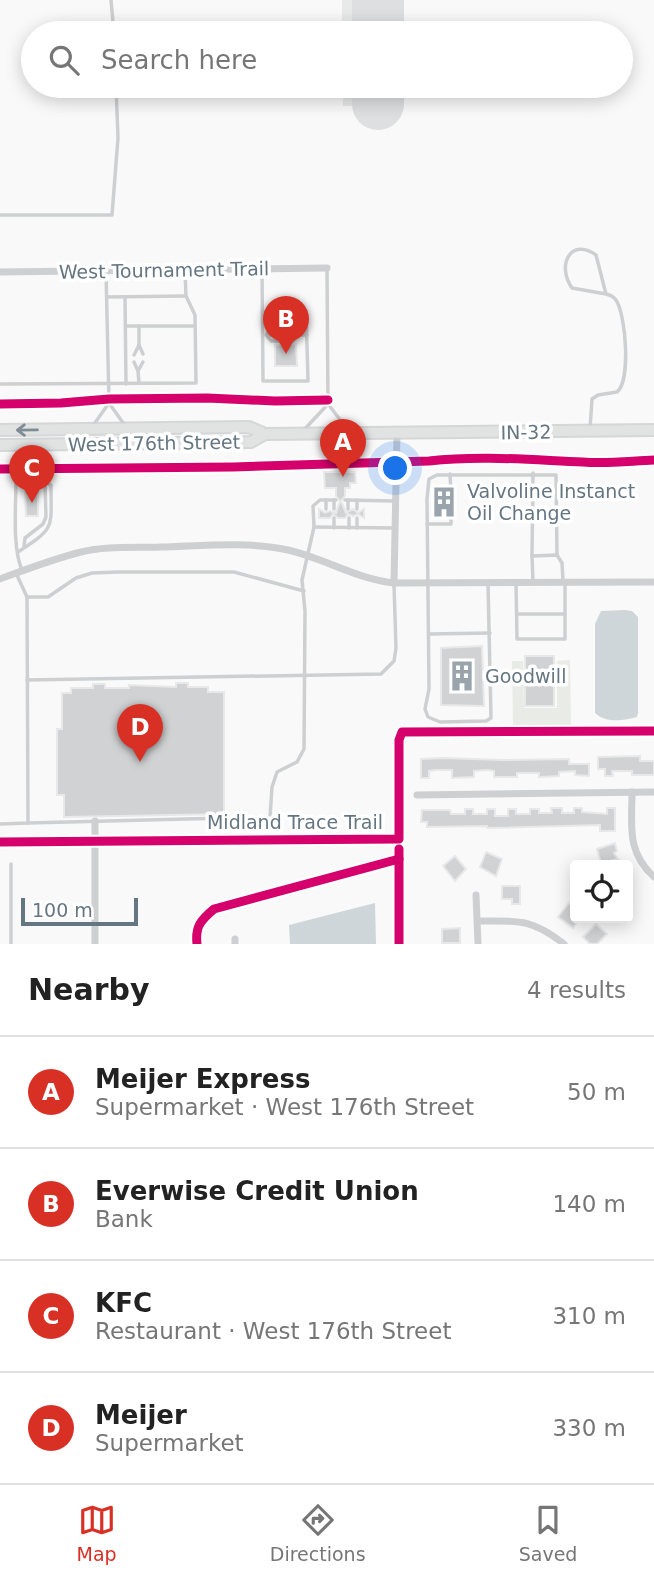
<!DOCTYPE html>
<html lang="en">
<head>
<meta charset="utf-8">
<style>
  body { margin:0; font-family:"DejaVu Sans",sans-serif; background:#f6f6f6; color:#222 }
  .controls { position:absolute; right:21px; bottom:21px; display:grid; overflow:hidden; border-radius:7px; box-shadow:0 4px 18px #0003 }
  .controls button { width:63px; height:63px; display:grid; place-items:center; padding:0; border:0; border-bottom:2px solid #e0e0e0; background:#fff; color:#222; font:35px sans-serif }
  .scale { position:absolute; left:21px; bottom:18px; width:117px; box-sizing:border-box; padding-left:7px; border:4px solid #657683; border-top:0; font-size:19px; line-height:24px; white-space:nowrap; color:#657683; -webkit-text-stroke:5px #fff; paint-order:stroke }
  .you { position:absolute; left:396px; top:469px; width:24px; height:24px; margin:-18px; border:5px solid #fff; border-radius:50%; background:#1a73e8; box-shadow:0 0 0 10px #1a73e833 }
  .badge { display:grid; place-items:center; width:46px; height:46px; border-radius:50%; background:#d93025; color:#fff; font-size:23px; font-weight:700 }
  .pin { position:absolute; translate:-50% -58px; filter:drop-shadow(0 2px 4px #0008) }
  .pin::after { content:''; position:absolute; top:37px; width:24px; height:21px; background:inherit; clip-path:polygon(0 0,100% 0,50% 100%) }
  .list { margin:0; padding:0; list-style:none }
  h2 { display:flex; justify-content:space-between; align-items:center; height:91px; margin:0; padding:0 28px; font-size:30px }
  h2 small { font-size:23px; font-weight:400; color:#767676 }
  .list li { display:grid; grid-template-columns:46px 1fr auto; gap:21px; align-items:center; box-sizing:border-box; height:112px; padding:0 28px; border-top:2px solid #e0e0e0 }
  .list b { display:block; font-size:26px; white-space:nowrap }
  .list p { margin:0; font-size:23px; white-space:nowrap; color:#767676 }
  .list em { font-size:23px; font-style:normal; color:#767676 }
  .icon { flex:none; width:38px; height:38px; fill:none; stroke:currentColor; stroke-width:2; stroke-linecap:round; stroke-linejoin:round }
  .map { position:relative; flex:none; width:654px; height:944px; overflow:hidden }
  .search { position:absolute; background:#fff; box-shadow:0 4px 18px #0003; left:21px; right:21px; top:21px; height:77px; display:flex; align-items:center; gap:18px; box-sizing:border-box; padding:0 24px; border-radius:38px; color:#767676; font-size:26px }
  .sheet { height:539px; background:#fff }
  nav { display:flex; justify-content:space-around; align-items:center; box-sizing:border-box; height:98px; border-top:2px solid #e0e0e0; background:#fff; font-size:19px; color:#767676 }
  nav a { display:grid; justify-items:center; gap:4px }
  nav .on { color:#d93025 }
  .map>svg:first-child { display:block }
  .built { fill:#e8e9e9 }
  .green { fill:#e8ebe6 }
  .water { fill:#ced6d9 }
  .lines { fill:none; stroke-linecap:round; stroke-linejoin:round }
  .runway { stroke:#dedfe0; stroke-width:52 }
  .building { fill:#d0d2d3; stroke:#e8e8e8; stroke-width:2 }
  .primary-casing { stroke:#d5d6d7; stroke-width:14 }
  .service { stroke:#cecfd0; stroke-width:3.5 }
  .minor { stroke:#cecfd0; stroke-width:7 }
  .primary { stroke:#e1e2e2; stroke-width:10 }
  .cycleway-casing { stroke:#fff; stroke-width:13 }
  .cycleway { stroke:#d6006c; stroke-width:9 }
  .oneway { stroke:#7e8c96 }
  .labels { text-anchor:middle; stroke-width:7; stroke-linejoin:round; paint-order:stroke }
  .street-label { font-size:19px; fill:#657683; stroke:#fff }
  .poi-label { font-size:19px; fill:#657683; stroke:#fff; text-anchor:start }
</style>
</head>
<body>
<div class="map">
<svg width="654" height="944" viewBox="0 0 654 944">
  <rect width="100%" height="100%" fill="#f9f9f9"/>
  <!-- built -->
  <g class="built">
    <rect x="342" y="0" width="55" height="33"/>
    <polygon points="343,86 398,86 398,105 343,106"/>
  </g>
  <!-- green -->
  <polygon class="green" points="570,660 571,726 513,726 512,661 523,661 524,708 557,708 557,661"/>
  <!-- water -->
  <g class="water">
    <path d="M625,610L632,611L638,617V713L637,717C623,721 606,723 595,713V624L601,611Z"/>
    <polygon points="375,903 376,944 290,944 289,925"/>
  </g>
  <g class="lines">
    <!-- runway -->
    <g class="runway">
      <polyline points="378,33 378,0"/>
      <polyline points="378,104 378,86"/>
    </g>
  </g>
  <!-- building -->
  <g class="building">
    <polygon points="296,344 297,366 275,366 275,345"/>
    <polygon points="324,472 355,472 356,483 350,483 350,488 345,488 345,496 341,501 346,513 353,509 358,513 364,509 364,518 358,514 353,516 348,514 345,518 338,518 333,514 330,518 319,518 319,509 325,513 330,511 336,513 340,501 336,496 336,488 325,488"/>
    <polygon points="38,490 38,516 26,516 25,491"/>
    <polygon points="482,646 484,706 441,705 441,648"/>
    <rect x="525" y="656" width="29" height="50"/>
    <polygon points="176,683 188,683 188,687 208,687 208,692 224,692 224,814 64,817 64,795 57,795 57,729 62,729 62,693 71,693 71,688 93,688 93,684 105,684 105,688 129,688 129,685 176,687"/>
    <polygon points="640,756 640,761 654,761 654,775 632,775 632,771 612,771 613,776 605,776 605,769 598,769 598,757"/>
    <polygon points="443,758 502,760 569,759 569,764 589,764 589,776 575,775 575,771 559,772 559,776 539,777 539,773 517,773 517,777 494,777 494,771 488,770 474,771 474,777 452,778 452,770 437,770 429,771 429,778 421,778 421,759"/>
    <polygon points="551,808 562,808 562,813 574,813 574,808 582,808 582,812 607,814 607,808 615,808 615,831 600,831 600,825 487,828 487,826 427,827 427,822 421,822 422,810 450,810 451,814 465,814 465,809 473,809 473,814 487,814 487,809 495,809 495,816 508,816 508,809 516,809 516,814 530,814 530,809 539,809 539,813 552,813"/>
    <polygon points="615,843 617,851 614,853 618,859 601,863 597,849"/>
    <polygon points="486,852 502,859 496,876 480,867"/>
    <polygon points="455,856 466,869 455,881 443,866"/>
    <polygon points="502,886 520,886 520,904 512,904 512,899 502,899"/>
    <polygon points="569,903 575,908 575,918 580,918 573,928 558,917"/>
    <polygon points="596,924 607,934 597,944 590,944 583,937"/>
    <polygon points="460,928 460,943 442,943 442,929"/>
  </g>
  <g class="lines">
    <!-- primary casing -->
    <g class="primary-casing">
      <g id="primary">
        <polyline points="0,430 249,427 265,434 654,430"/>
        <polyline points="0,445 251,442 265,434"/>
      </g>
    </g>
    <!-- service -->
    <g class="service">
      <polyline points="111,0 114,33"/>
      <polyline points="0,215 112,215 118,138 116,86"/>
      <polyline points="262,270 263,381 308,381 306,311 262,312"/>
      <polyline points="106,272 109,403 126,427"/>
      <polyline points="107,297 185,296"/>
      <polyline points="125,297 126,384"/>
      <polyline points="126,326 195,326"/>
      <polygon points="271,328 293,328 297,335 293,341 271,341 266,335"/>
      <polyline points="267,335 307,335"/>
      <polyline points="139,345 143,354"/>
      <polyline points="134,355 139,345 139,326"/>
      <polyline points="134,362 138,371 139,383"/>
      <polyline points="138,371 143,362"/>
      <polyline points="0,384 196,383 195,315 186,296 185,271"/>
      <polyline points="328,404 348,430"/>
      <polyline points="92,427 109,403"/>
      <path d="M590,429L592,399L598,395L617,392C631,381 626,315 616,300C613,296 610,295 606,294L572,288C556,265 571,237 596,255L606,294"/>
      <polyline points="303,431 328,404 327,270"/>
      <polyline points="450,474 451,494"/>
      <polyline points="326,500 326,509"/>
      <polyline points="334,500 334,509"/>
      <polyline points="345,500 394,501"/>
      <polyline points="348,500 348,509"/>
      <polyline points="357,500 357,509"/>
      <polyline points="334,518 334,528"/>
      <polyline points="349,518 349,528"/>
      <polyline points="427,524 451,524 451,506"/>
      <polyline points="314,527 395,528"/>
      <polyline points="357,528 357,518"/>
      <polyline points="24,546 25,538 43,524 46,517 45,482"/>
      <path d="M18,552C56,527 51,529 51,485L42,481H16C16,506 12,547 22,570"/>
      <polyline points="532,556 533,473"/>
      <polyline points="533,581 532,556 557,555 562,563 563,580"/>
      <polyline points="488,583 491,718 486,721 440,722 428,717 425,709 429,689 427,499 429,479 437,475 556,475 557,555"/>
      <polyline points="516,583 517,639 565,639 565,584"/>
      <polyline points="27,597 48,597 76,578 92,573 118,572 234,572 304,591"/>
      <polyline points="517,614 565,614"/>
      <polyline points="429,634 490,633"/>
      <polyline points="27,680 381,674 394,661 396,648 394,585"/>
      <polyline points="28,823 270,817 272,787 277,772 297,762 304,749 305,611 302,580 314,527 313,506 320,500 336,500"/>
      <polyline points="0,824 28,823 27,597 16,573"/>
      <polyline points="11,944 11,864"/>
    </g>
    <!-- minor -->
    <g class="minor">
      <polyline points="0,272 327,268"/>
      <path d="M0,579C27,569 53,559 81,552C106,546 134,548 160,547C202,546 246,541 288,550C324,558 356,579 394,583L654,582"/>
      <polyline points="394,583 397,433"/>
      <path d="M632,792C632,826 626,851 654,877"/>
      <polyline points="417,795 654,792"/>
      <polyline points="95,821 95,944"/>
      <polyline points="476,895 478,944"/>
      <path d="M478,921C518,921 531,918 564,944"/>
      <polyline points="235,939 235,944"/>
    </g>
    <!-- primary -->
    <use href="#primary" class="primary"/>
    <!-- cycleway casing -->
    <g class="cycleway-casing">
      <g id="cycleway">
        <polyline points="0,404 61,403 109,399 207,398 275,401 328,400"/>
        <path d="M0,469L233,467L429,461C480,455 532,460 583,462C606,464 630,461 654,460"/>
        <polyline points="0,842 399,839 399,740 402,732 654,731"/>
        <polyline points="399,849 399,944"/>
        <path d="M197,944C195,926 201,920 214,909L399,859"/>
      </g>
    </g>
    <!-- cycleway -->
    <use href="#cycleway" class="cycleway"/>
  </g>
  <!-- one-way arrows -->
  <defs><path id="oneway-shaft" d="M-6 0H5M1.5-3L5.5 0L1.5 3" fill="none" stroke-width="1.6" stroke-linecap="round" stroke-linejoin="round" transform="scale(1.75)"/></defs>
  <use class="oneway" href="#oneway-shaft" transform="translate(27 430) rotate(179)"/>
  <!-- icons -->
  <defs>
    <g id="building-bare" transform="scale(2.415)"><path d="M-4-6H4V6H1V3H-1V6H-4ZM-2.5-4.3h1.7v1.8h-1.7ZM.8-4.3h1.7v1.8H.8ZM-2.5-1h1.7V.8h-1.7ZM.8-1h1.7V.8H.8Z" fill="#99a4ac" stroke="#fff" stroke-width="2.5" paint-order="stroke"/></g>
  </defs>
  <g fill-rule="evenodd">
    <use href="#building-bare" x="444" y="502"/>
    <use href="#building-bare" x="462" y="676"/>
  </g>
  <g class="labels">
    <!-- street labels -->
    <g class="street-label">
      <text transform="translate(164 270) rotate(-1)" y="7">West Tournament Trail</text>
      <text transform="translate(526 432) rotate(-1)" y="7">IN-32</text>
      <text transform="translate(154 443) rotate(-1)" y="7">West 176th Street</text>
      <text x="295" y="829">Midland Trace Trail</text>
    </g>
    <!-- poi labels -->
    <g class="poi-label">
      <text x="467" y="498">Valvoline Instanct<tspan x="467" dy="22">Oil Change</tspan></text>
      <text x="485" y="683">Goodwill</text>
    </g>
  </g>
</svg>
<div class="controls">
<button><svg class="icon" aria-label="locate" viewBox="0 0 24 24"><circle cx="12" cy="12" r="6"/><path d="M12 2v4M12 18v4M2 12h4M18 12h4"/></svg></button>
</div>
<div class="scale">100 m</div>
<div class="you"></div>
<div class="pin badge" style="left:343px;top:477px">A</div>
<div class="pin badge" style="left:286px;top:354px">B</div>
<div class="pin badge" style="left:32px;top:503px">C</div>
<div class="pin badge" style="left:140px;top:762px">D</div>
<div class="search"><svg class="icon" aria-label="search" viewBox="0 0 24 24"><circle cx="10" cy="10" r="6"/><path d="M15 15l6 6"/></svg>Search here</div>
</div>
<section class="sheet">
<h2>Nearby<small>4 results</small></h2>
<ul class="list">
<li><span class="badge">A</span><div><b>Meijer Express</b><p>Supermarket · West 176th Street</p></div><em>50 m</em></li>
<li><span class="badge">B</span><div><b>Everwise Credit Union</b><p>Bank</p></div><em>140 m</em></li>
<li><span class="badge">C</span><div><b>KFC</b><p>Restaurant · West 176th Street</p></div><em>310 m</em></li>
<li><span class="badge">D</span><div><b>Meijer</b><p>Supermarket</p></div><em>330 m</em></li>
</ul>
</section>
<nav>
<a class="on"><svg class="icon" aria-label="map" viewBox="0 0 24 24"><path d="M3 6l6-2 6 2 6-2v14l-6 2-6-2-6 2zM9 4v14M15 6v14"/></svg>Map</a>
<a><svg class="icon" aria-label="directions" viewBox="0 0 24 24"><path d="M12 3l9 9-9 9-9-9zM9 14v-3h6M13 9l2 2-2 2"/></svg>Directions</a>
<a><svg class="icon" aria-label="saved" viewBox="0 0 24 24"><path d="M7 4h10v16l-5-4-5 4z"/></svg>Saved</a>
</nav>
</body>
</html>
